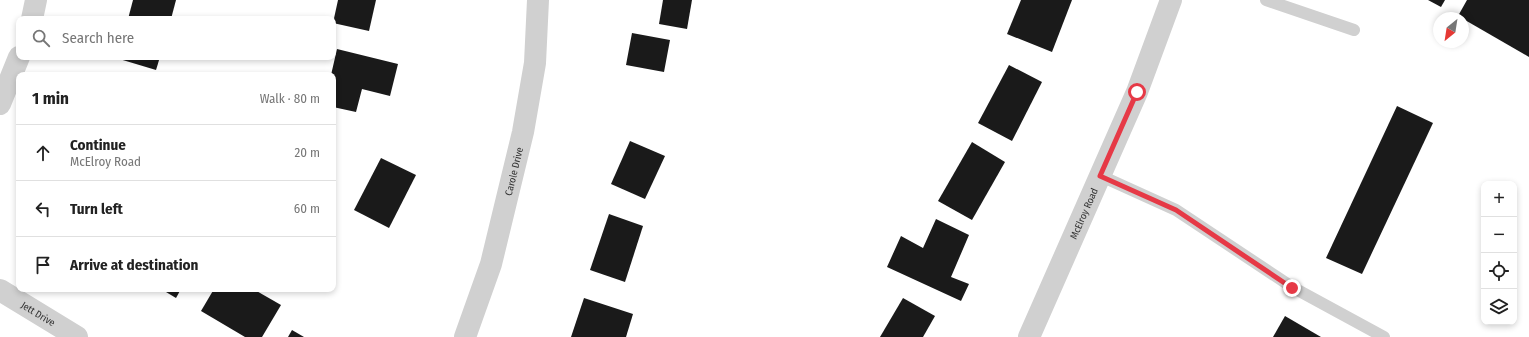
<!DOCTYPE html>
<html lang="en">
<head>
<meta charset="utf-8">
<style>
  body { margin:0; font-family:"Fira Sans Condensed",sans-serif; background:#f2f2f2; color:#222 }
  .controls { position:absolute; right:12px; bottom:12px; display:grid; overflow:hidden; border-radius:8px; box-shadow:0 2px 6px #0003 }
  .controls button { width:36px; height:36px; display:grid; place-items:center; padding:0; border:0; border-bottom:1px solid #e0e0e0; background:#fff; color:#222; font:20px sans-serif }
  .compass { position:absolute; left:1433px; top:12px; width:36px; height:36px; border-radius:50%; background:#fff; box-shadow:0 2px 6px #0003; rotate:210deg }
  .stop { position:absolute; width:12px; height:12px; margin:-9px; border:3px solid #e63946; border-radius:50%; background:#fff }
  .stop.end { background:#e63946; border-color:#fff; box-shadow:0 1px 4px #0008 }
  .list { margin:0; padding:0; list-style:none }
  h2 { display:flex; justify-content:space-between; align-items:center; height:52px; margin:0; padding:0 16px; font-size:17px }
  h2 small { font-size:13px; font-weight:400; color:#767676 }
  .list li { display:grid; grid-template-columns:26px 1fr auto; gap:12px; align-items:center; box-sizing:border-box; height:56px; padding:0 16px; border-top:1px solid #e0e0e0 }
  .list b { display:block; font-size:15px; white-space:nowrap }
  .list p { margin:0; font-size:13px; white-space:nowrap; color:#767676 }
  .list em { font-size:13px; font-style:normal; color:#767676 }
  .icon { flex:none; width:22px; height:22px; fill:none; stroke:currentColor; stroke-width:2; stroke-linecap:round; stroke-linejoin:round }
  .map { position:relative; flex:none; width:1529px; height:337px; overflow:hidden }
  .search { position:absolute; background:#fff; box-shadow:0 2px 6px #0003; left:16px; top:16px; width:320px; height:44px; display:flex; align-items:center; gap:10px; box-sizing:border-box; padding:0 14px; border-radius:8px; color:#767676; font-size:15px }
  .panel { position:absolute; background:#fff; box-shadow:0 2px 6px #0003; left:16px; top:72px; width:320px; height:220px; border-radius:8px }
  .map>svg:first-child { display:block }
  .building { fill:#1a1a1a }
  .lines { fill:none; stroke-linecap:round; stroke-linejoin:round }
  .lane { stroke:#d0d0d0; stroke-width:12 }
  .street { stroke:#d0d0d0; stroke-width:22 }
  .route { stroke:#e63946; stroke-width:5 }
  .labels { text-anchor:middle; stroke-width:4; stroke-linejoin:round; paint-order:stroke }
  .street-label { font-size:10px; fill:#333; stroke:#fff }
</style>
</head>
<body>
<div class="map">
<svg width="1529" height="337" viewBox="0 0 1529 337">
  <rect width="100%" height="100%" fill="#fff"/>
  <!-- building -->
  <g class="building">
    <polygon points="133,0 176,0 171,19 128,19"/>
    <polygon points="338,0 376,0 369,31 333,23"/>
    <polygon points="663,0 692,0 687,29 659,24"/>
    <polygon points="1021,0 1072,0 1052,52 1007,34"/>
    <polygon points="1428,0 1445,0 1441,7"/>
    <polygon points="1467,0 1529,0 1529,57 1458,16"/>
    <polygon points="632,33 670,40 664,72 626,65"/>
    <polygon points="337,49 398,64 390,96 362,89 356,112 333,107 333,75 331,75"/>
    <polygon points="116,57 160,57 156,70 116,58"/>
    <polygon points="1009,65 1042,82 1012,141 978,123"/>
    <polygon points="1397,106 1433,123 1362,274 1326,258"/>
    <polygon points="630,141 665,156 645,199 611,184"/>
    <polygon points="972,142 1005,162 972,220 938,201"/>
    <polygon points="381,158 416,175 389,228 354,210"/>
    <polygon points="609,214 643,226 625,282 590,270"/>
    <polygon points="936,219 969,235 951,277 969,284 961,301 887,267 901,236 923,248"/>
    <polygon points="161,289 181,289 176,298"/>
    <polygon points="214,289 253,289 281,305 262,337 245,337 201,311"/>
    <polygon points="584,298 633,314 626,337 571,337"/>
    <polygon points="903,298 935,316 923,337 880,337"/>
    <polygon points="1285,316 1321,337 1273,337"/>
    <polygon points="292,330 304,337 288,337"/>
  </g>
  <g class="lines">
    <!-- lane -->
    <g class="lane">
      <polyline points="1266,0 1354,30"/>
      <polyline points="1101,176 1176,210 1292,287 1384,337"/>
    </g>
    <!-- street -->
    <g class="street">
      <polyline points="32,19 36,0"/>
      <polyline points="0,104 19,57"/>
      <path id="s1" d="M0,290L77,337"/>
      <path id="s2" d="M465,337L491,264L523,132L535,63L538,0"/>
      <path id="s3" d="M1029,337L1137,92L1171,0"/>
    </g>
  </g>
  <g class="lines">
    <!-- route -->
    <polyline class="route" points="1137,92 1100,176 1176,210 1292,288"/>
  </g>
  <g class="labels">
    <!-- street labels -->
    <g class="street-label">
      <text dy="4" stroke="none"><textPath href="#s2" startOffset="173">Carole Drive</textPath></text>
      <text dy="4" stroke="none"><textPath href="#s3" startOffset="135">McElroy Road</textPath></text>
      <text dy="4" stroke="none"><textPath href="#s1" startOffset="45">Jett Drive</textPath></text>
    </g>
  </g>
</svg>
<div class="controls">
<button>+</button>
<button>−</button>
<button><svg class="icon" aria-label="locate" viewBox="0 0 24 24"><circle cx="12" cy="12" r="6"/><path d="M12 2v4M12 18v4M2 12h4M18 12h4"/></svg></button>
<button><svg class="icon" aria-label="layers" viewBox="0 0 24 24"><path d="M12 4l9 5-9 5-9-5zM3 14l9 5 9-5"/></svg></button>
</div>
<svg class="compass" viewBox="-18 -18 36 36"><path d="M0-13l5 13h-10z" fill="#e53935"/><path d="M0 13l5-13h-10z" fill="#767676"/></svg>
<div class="stop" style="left:1137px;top:92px"></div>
<div class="stop end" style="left:1292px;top:288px"></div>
<div class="search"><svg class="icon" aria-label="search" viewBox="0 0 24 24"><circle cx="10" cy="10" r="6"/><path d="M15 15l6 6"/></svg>Search here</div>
<section class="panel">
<h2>1 min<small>Walk · 80 m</small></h2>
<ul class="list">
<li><svg class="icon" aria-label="ahead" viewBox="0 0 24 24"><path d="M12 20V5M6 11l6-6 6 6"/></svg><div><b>Continue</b><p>McElroy Road</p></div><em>20 m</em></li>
<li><svg class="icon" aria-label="left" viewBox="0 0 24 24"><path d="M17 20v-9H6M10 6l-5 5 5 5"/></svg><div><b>Turn left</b></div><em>60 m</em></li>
<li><svg class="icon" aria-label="arrive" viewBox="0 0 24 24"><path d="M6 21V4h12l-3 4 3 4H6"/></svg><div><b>Arrive at destination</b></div></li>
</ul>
</section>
</div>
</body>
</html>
